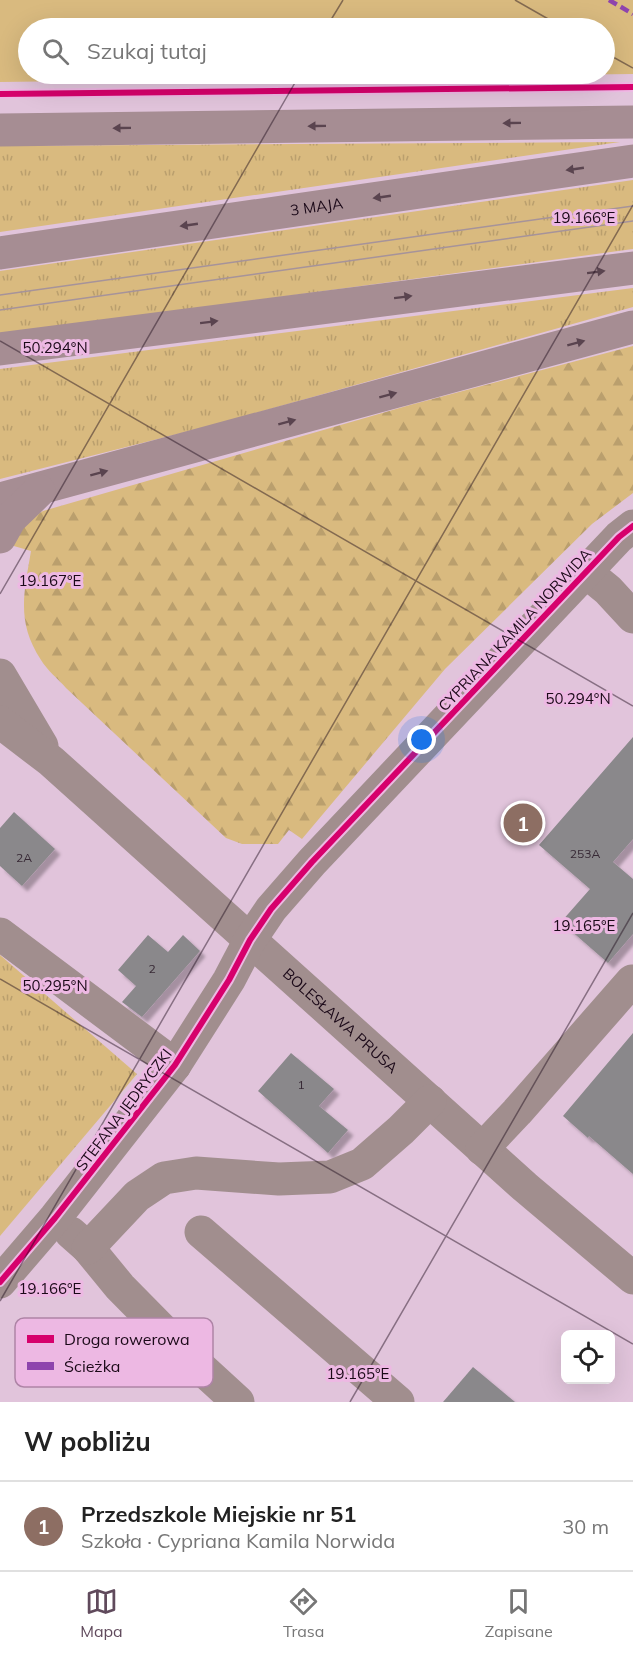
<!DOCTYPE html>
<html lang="pl">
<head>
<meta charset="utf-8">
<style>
  body { margin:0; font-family:Mulish,sans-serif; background:#f2f2f2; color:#222 }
  .controls { position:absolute; right:18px; bottom:18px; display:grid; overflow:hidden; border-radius:9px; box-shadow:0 6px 24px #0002 }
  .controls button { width:54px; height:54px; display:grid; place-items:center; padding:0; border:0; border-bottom:2px solid #e0e0e0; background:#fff; color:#222; font:30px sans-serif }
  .you { position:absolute; left:422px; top:740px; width:21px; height:21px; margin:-15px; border:4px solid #fff; border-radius:50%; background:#1a73e8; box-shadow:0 0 0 9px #1a73e833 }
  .badge { display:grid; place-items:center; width:39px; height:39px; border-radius:50%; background:#604a5c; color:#fff; font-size:20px; font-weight:700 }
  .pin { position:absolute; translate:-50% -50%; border:3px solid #fff; box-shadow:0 2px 6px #0006 }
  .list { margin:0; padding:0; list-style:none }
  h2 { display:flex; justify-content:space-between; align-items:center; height:78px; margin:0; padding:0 24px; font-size:26px }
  h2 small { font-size:20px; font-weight:400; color:#767676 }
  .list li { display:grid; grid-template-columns:39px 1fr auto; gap:18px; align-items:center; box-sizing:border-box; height:90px; padding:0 24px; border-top:2px solid #e0e0e0 }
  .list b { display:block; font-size:22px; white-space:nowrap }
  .list p { margin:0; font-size:20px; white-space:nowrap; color:#767676 }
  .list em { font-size:20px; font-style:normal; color:#767676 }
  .icon { flex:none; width:33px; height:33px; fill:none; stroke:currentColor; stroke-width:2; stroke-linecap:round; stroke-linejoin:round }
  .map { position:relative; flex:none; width:633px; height:1402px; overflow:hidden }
  .search { position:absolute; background:#fff; box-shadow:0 6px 24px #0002; left:18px; right:18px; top:18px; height:66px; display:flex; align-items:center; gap:15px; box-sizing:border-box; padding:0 21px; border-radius:33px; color:#767676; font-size:22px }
  .sheet { height:168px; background:#fff }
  nav { display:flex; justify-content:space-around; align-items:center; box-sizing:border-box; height:84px; border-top:2px solid #e0e0e0; background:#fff; font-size:16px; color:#767676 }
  nav a { display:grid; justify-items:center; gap:3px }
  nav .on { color:#604a5c }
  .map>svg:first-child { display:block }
  .grass { fill:url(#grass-tufts) }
  .forest { fill:url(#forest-firs) }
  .park { fill:#d9ba7f; fill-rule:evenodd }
  .building { fill:#8a888b; filter:url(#shadow) }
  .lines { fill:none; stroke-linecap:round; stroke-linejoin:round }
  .minor { stroke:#a18e8e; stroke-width:33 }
  .major { stroke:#a68d93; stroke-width:33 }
  .tram { stroke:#a6939a; stroke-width:1.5 }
  .quiet { stroke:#8e44ad; stroke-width:4.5; stroke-dasharray:9 4.5; stroke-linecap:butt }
  .cycleway-casing { stroke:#edb8e3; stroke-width:10 }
  .cycleway { stroke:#d6006c; stroke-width:6 }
  .oneway { fill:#5a444f }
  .ticks { fill:none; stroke:#1b0918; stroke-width:1.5; stroke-opacity:0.45 }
  .labels { text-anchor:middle; stroke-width:6; stroke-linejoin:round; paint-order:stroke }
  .number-label { font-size:12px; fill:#372935 }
  .street-label { font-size:15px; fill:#1b0918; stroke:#edb8e3 }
  .key { fill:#edb8e3; stroke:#ae84a6; stroke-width:1.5 }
  .key-label { font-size:16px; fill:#1b0918 }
  .ticks-label { font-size:15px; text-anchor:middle; fill:#1b0918; stroke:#edb8e3; stroke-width:6; stroke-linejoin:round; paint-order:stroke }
</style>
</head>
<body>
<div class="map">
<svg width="633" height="1402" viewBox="0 0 633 1402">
  <defs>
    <pattern id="grass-tufts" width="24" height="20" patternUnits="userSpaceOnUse" patternTransform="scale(1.5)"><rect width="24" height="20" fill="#d9ba7f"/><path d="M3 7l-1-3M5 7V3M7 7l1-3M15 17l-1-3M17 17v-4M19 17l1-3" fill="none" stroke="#ba9f6d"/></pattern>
    <pattern id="forest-firs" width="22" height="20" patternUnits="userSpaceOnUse" patternTransform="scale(1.5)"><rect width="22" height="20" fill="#d9ba7f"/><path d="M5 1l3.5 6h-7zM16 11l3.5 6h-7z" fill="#ba9f6d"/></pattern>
    <filter id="shadow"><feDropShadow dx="5.5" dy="5.5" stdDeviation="1.5" flood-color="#0004"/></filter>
  </defs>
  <rect width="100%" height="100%" fill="#e1c4db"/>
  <!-- grass -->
  <g class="grass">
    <polygon points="620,142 0,232 0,146"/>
    <polygon points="633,180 633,249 0,335 0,271"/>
    <polygon points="633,288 633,307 217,424 0,479 0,369"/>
    <polygon points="0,955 137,1074 0,1236"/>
  </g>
  <!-- forest -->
  <path class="forest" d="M633,346V493L592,524L445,669L302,839L289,830L278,844H242L226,838L66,688C58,679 47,670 41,660C16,622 24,593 31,551L7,544L27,520L43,511L410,405Z"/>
  <!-- park -->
  <path class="park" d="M0,0H633V74L0,82ZM28,28H604V74H28Z"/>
  <!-- building -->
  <g class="building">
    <polygon points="633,737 633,839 613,862 633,879 633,934 608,963 561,922 590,889 539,845"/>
    <polygon points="14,812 55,849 22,886 0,866 0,828"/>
    <polygon points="148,935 168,952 183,935 200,951 142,1017 122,1002 136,986 118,970"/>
    <polygon points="633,1033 633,1174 589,1136 588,1138 563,1116"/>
    <polygon points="291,1053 334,1089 319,1106 348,1130 328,1153 258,1091"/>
    <polygon points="473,1367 515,1402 443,1402"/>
  </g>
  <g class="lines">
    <!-- minor -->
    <g class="minor">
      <polyline points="586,572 608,590 633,617"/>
      <polyline points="0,675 42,746"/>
      <path id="s1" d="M0,722L51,761L525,1187L633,1278"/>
      <polyline points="0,934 175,1065"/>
      <polyline points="482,1149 517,1112 632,981"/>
      <polyline points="201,1232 398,1402"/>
      <polyline points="71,1233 88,1248 120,1287 190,1358 238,1402"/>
      <polyline points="88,1248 137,1196 164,1178 196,1173 279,1179 330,1177 362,1164 401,1130 430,1101"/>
      <polyline points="0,1282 55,1218 175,1065 229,980 250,940 271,909 312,862 619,537 633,526"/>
    </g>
    <!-- major -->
    <g class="major">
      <polyline points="0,130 633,122"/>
      <path id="s2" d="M0,253L633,161"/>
      <polyline points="0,349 633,268"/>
      <polyline points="0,499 633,327"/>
      <polyline points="0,537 10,519 39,491"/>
    </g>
    <!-- tram -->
    <g class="tram">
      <polyline points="0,295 633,206"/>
      <polyline points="0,310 633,221"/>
    </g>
    <!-- quiet -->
    <polyline class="quiet" points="609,0 633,14"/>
    <!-- cycleway casing -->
    <g class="cycleway-casing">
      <g id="cycleway">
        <polyline points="0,94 633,87"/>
        <polyline points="0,1282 55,1218 175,1065 229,980 250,940 271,909 312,862 619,537 633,526"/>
      </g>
    </g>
    <!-- cycleway -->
    <use href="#cycleway" class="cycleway"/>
  </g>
  <!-- one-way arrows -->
  <defs><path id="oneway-solid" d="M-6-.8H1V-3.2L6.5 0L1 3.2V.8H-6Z" transform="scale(1.5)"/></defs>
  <g class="oneway">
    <use href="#oneway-solid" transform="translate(512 123) rotate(179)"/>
    <use href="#oneway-solid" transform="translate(317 126) rotate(179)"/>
    <use href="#oneway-solid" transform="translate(122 128) rotate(179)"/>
    <use href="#oneway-solid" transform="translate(575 169) rotate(172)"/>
    <use href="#oneway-solid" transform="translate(382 197) rotate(172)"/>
    <use href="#oneway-solid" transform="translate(189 225) rotate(172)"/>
    <use href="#oneway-solid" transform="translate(596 272) rotate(-7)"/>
    <use href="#oneway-solid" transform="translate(403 297) rotate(-7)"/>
    <use href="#oneway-solid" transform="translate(209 322) rotate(-7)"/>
    <use href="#oneway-solid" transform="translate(576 343) rotate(-15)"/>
    <use href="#oneway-solid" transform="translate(388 395) rotate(-15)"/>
    <use href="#oneway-solid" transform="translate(287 422) rotate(-15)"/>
    <use href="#oneway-solid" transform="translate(99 473) rotate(-15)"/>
  </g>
  <!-- ticks -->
  <path class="ticks" d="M515,0L564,28M326,28L343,0M604,52L633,68M0,341L633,706M0,594L300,74M0,979L633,1344M0,1301L633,205M350,1402L633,913"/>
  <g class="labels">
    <!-- number labels -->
    <g class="number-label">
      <text x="585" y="858">253A</text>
      <text x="24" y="862">2A</text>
      <text x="152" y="973">2</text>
      <text x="301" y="1089">1</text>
    </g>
    <!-- street labels -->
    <g class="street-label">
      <text dy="5" stroke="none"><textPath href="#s2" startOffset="320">3 MAJA</textPath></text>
      <text transform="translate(515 630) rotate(-47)" y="5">CYPRIANA KAMILA NORWIDA</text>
      <text dy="5" stroke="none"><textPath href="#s1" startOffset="453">BOLESŁAWA PRUSA</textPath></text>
      <text transform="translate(124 1110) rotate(-53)" y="5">STEFANA JĘDRYCZKI</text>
    </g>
  </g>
  <!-- legend -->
  <rect x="15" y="1318" width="198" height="69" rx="9" class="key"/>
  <rect x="27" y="1335" width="27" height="8" fill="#d6006c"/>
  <rect x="27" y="1362" width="27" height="8" fill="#8e44ad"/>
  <g class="key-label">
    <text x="64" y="1345">Droga rowerowa</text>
    <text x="64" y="1372">Ścieżka</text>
  </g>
  <g class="ticks-label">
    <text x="584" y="223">19.166°E</text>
    <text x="55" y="353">50.294°N</text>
    <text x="50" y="586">19.167°E</text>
    <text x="578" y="704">50.294°N</text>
    <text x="584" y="931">19.165°E</text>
    <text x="55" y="991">50.295°N</text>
    <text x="50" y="1294">19.166°E</text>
    <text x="358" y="1379">19.165°E</text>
  </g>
</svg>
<div class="controls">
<button><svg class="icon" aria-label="locate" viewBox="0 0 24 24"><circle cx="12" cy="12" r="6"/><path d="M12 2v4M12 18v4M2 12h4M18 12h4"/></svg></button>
</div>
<div class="you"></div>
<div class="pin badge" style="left:523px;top:823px;background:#8d6e63">1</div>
<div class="search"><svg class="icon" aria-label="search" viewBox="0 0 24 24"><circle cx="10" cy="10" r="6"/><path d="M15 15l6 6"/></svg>Szukaj tutaj</div>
</div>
<section class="sheet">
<h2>W pobliżu<small></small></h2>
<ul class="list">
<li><span class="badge" style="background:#8d6e63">1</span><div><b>Przedszkole Miejskie nr 51</b><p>Szkoła · Cypriana Kamila Norwida</p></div><em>30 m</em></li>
</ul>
</section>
<nav>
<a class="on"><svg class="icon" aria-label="map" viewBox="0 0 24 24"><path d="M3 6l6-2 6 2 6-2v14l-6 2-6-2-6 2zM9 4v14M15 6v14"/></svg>Mapa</a>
<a><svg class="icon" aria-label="directions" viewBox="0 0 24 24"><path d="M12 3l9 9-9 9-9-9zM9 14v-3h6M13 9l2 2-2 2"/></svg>Trasa</a>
<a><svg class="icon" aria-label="saved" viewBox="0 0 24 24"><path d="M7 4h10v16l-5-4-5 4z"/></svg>Zapisane</a>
</nav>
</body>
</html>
